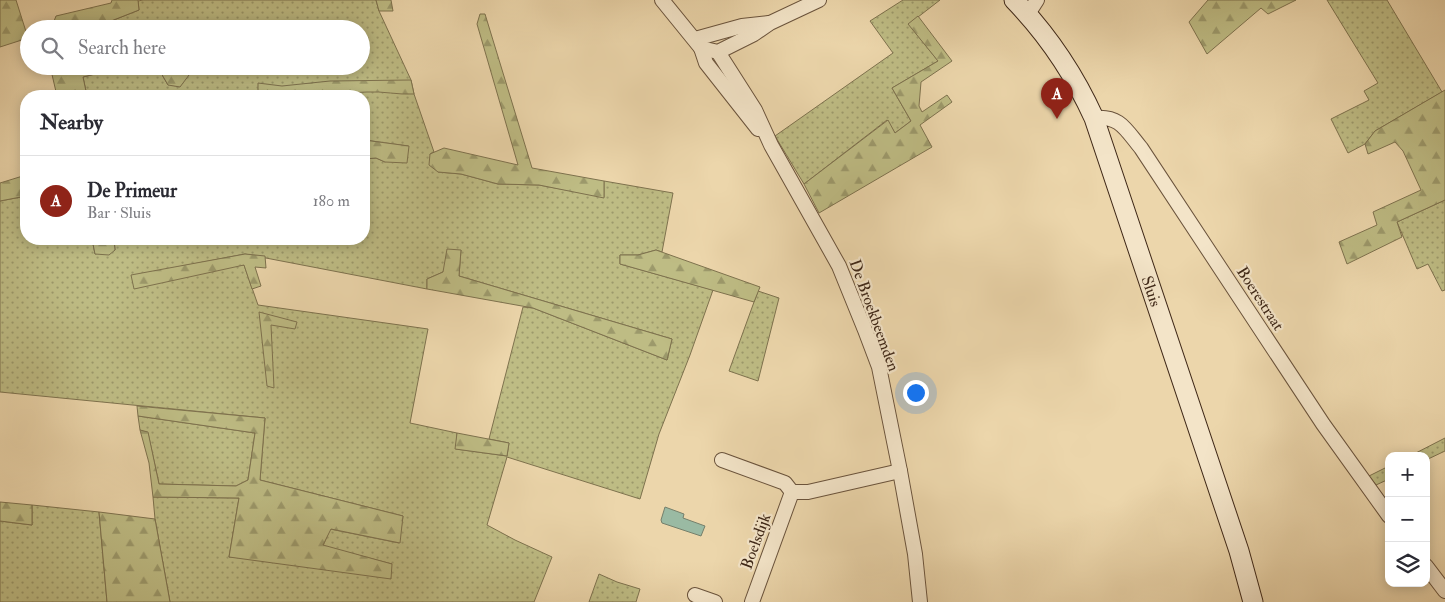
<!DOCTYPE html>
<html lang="en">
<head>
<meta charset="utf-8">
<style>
  body { margin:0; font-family:"IM FELL Double Pica",serif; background:#f7f7f7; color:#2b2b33 }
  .controls { position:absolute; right:15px; bottom:15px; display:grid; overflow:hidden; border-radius:10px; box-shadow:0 2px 12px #0003 }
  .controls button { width:45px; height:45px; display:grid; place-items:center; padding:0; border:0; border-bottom:1px solid #e1e1e2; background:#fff; color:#2b2b33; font:25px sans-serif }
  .you { position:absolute; left:915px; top:392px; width:18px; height:18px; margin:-12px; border:4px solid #fff; border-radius:50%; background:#1a73e8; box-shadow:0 0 0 8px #1a73e833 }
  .badge { display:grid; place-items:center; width:32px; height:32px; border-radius:50%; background:#8f2418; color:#fff; font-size:16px; font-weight:700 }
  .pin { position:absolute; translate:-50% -41px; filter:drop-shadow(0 1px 2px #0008) }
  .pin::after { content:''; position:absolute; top:26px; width:18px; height:15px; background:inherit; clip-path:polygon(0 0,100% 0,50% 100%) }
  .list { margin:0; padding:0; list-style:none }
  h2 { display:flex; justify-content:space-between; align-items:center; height:65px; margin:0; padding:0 20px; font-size:21px }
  h2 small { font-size:16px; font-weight:400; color:#7c7c81 }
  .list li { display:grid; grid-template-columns:32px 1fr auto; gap:15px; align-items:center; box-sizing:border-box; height:90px; padding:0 20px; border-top:1px solid #e1e1e2 }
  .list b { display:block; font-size:19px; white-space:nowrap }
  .list p { margin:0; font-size:16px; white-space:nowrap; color:#7c7c81 }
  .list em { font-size:16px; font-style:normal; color:#7c7c81 }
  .icon { flex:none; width:28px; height:28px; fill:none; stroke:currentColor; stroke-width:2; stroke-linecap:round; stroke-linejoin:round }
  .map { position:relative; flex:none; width:1445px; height:602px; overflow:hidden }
  .search { position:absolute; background:#fff; box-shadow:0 2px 12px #0003; left:20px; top:20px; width:350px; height:55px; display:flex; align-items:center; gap:12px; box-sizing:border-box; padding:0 18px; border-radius:28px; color:#7c7c81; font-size:19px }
  .panel { position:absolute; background:#fff; box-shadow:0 2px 12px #0003; left:20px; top:90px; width:350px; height:155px; border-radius:20px }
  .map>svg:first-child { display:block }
  .grass { fill:url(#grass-dots); stroke:#7e724e; fill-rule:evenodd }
  .forest { fill:url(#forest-firs); stroke:#7e724e }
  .water { fill:#9abaa3; stroke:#757f6b }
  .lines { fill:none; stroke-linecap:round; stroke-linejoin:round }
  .street-casing { stroke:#6a533c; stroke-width:16 }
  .secondary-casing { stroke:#3e2717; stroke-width:21 }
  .street { stroke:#f3e4c8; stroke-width:14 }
  .secondary { stroke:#f3e4c8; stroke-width:19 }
  .labels { text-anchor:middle; stroke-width:4.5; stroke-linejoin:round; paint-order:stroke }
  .street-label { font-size:16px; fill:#3e2717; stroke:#f3e4c8 }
</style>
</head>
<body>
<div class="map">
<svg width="1445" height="602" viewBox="0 0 1445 602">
  <defs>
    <pattern id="grass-dots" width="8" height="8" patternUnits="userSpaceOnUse" patternTransform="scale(1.25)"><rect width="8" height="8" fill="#bebc84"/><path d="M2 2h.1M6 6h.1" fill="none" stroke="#9c996b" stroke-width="1.8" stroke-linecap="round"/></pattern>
    <pattern id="forest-firs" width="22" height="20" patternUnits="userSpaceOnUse" patternTransform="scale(1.25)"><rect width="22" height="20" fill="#bebc84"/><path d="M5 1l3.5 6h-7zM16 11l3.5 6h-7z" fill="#9c996b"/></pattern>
  </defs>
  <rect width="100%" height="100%" fill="#ecd6ab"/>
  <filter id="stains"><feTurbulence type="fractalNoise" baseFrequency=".004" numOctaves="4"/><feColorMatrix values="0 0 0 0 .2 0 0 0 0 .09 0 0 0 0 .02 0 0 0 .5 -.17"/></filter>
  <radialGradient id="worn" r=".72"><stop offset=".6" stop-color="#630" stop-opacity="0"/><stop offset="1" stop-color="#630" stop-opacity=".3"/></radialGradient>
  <!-- grass -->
  <g class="grass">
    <path d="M143,0H376L379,11L411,80L414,94L434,152L430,154L438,172L461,174L498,184L539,185L604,197V181L673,193L662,252L656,250L638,255H620V264L713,290L690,355L659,434L640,499L507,457L487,525L515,540L552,557L534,602H170L155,519L153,497L239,498L229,557L392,564L323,546L330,529L399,543L403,516L260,480L265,418L0,392V201L26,196V239H92L95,254L115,250L114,239H364V159L376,158L385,162L408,146L364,140V96H87L83,77L127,66H157L168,85L189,75L186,66H361V29H97L106,23L139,10L138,1ZM461,250L459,276L672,339L667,360L533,308L523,307L489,439L509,443L507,456L456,449L457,433L410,423L428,329L258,305L244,265L131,276L245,254L427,289V279L443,272Z"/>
    <polygon points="903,0 940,0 909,24 938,61 892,88 911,121 895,133 887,120 804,184 775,136 893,53 870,21"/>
    <polygon points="1327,0 1387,0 1442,92 1375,131 1365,144 1348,153 1331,119 1369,100 1364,91 1378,83"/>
    <polygon points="1445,200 1445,290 1442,291 1428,264 1417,269 1397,222"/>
    <polygon points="758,291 779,298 758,381 729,371"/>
    <polygon points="138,416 255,433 248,480 236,486 159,484 148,433 140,430"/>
    <polygon points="1445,438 1445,451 1426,460 1426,456 1410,456"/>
    <polygon points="1389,466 1389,479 1376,485 1369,476"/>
    <polygon points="32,505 99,512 107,602 0,602 0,521 32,525"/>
    <polygon points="599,574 617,582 640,589 636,602 589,602"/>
  </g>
  <!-- forest -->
  <g class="forest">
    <polygon points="0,0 16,0 28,38 0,47"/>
    <polygon points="112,0 138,0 139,10 106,23 97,29 51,29 56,16 111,3"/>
    <polygon points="376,0 391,0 393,11 379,11"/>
    <polygon points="1208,0 1296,0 1268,14 1261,8 1207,54 1189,22"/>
    <polygon points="480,14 485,14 532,168 604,181 604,198 539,185 498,184 461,174 438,172 429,165 430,154 444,148 518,165 477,24"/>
    <polygon points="918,16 952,61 921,82 919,106 922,112 947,95 952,102 920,125 932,147 819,213 804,184 888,120 895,133 911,121 892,88 938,61 908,24"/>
    <polygon points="50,66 127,66 83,77 87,96 57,96"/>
    <polygon points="157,66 186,66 189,75 180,87 168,85"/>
    <path d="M411,80L414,94C398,95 383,91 367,92C331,93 294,100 258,95V83L282,86L330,81Z"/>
    <polygon points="1445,90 1445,200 1397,222 1402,237 1347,264 1339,242 1377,225 1373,212 1421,190 1403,151 1395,142 1368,154 1365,144 1375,131"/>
    <polygon points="364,140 409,146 407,163 385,162 376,158 364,159"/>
    <polygon points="26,175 26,196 0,201 0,183"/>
    <polygon points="92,239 114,239 115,250 109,255 95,254"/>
    <polygon points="447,249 461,250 459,276 672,339 667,360 533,308 427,289 427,279 443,272"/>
    <polygon points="656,250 760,287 754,302 620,264 620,255 638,255"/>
    <polygon points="245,254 265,256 266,268 255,267 261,286 252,289 244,265 134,289 131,275"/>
    <polygon points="259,312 297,322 295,329 271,325 274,388 267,386"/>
    <polygon points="137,406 265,418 260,480 403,516 400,543 331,529 323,545 392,564 391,579 229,557 239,498 153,497 149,463 140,430 148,432 159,484 236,486 248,480 255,433 138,416"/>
    <polygon points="457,433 509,443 507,456 455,449"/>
    <polygon points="0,502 32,505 32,525 0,521"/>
    <polygon points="99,512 155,519 170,602 107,602"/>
  </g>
  <!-- water -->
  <polygon class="water" points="665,507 684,514 683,518 705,526 701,536 662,523 661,520"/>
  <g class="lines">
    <!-- street casing -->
    <g class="street-casing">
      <g id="street">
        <polyline points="662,0 701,48 718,52 754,34 770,23 819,0"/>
        <polyline points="1028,14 1037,0"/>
        <polyline points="695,39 742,26 769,23"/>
        <polyline points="701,48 706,63 758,129"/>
        <polyline points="718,52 755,110 771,145 839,266 865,330 879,367 900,471 915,554 920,602"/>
        <path d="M1094,118C1120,115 1126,130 1141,148L1323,424L1389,516"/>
        <polyline points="722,460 785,483 792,492"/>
        <polyline points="1426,566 1445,591"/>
        <polyline points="695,595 715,602"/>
        <polyline points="752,602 792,492 808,492 900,471"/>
      </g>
    </g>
    <!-- secondary casing -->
    <g class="secondary-casing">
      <path id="secondary" d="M1014,0C1048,35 1074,74 1094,118L1239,551L1253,602"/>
    </g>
    <!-- street -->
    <use href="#street" class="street"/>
    <!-- secondary -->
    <use href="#secondary" class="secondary"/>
  </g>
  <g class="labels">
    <!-- street labels -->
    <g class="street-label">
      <text transform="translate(1152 291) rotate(71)" y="6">Sluis</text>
      <text transform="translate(1261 298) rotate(57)" y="6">Boerestraat</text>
      <text transform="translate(875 315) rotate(70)" y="6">De Broekbeemden</text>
      <text transform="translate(755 541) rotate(-70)" y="6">Boelsdijk</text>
    </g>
  </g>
  <rect width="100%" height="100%" filter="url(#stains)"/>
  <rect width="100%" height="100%" fill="url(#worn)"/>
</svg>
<div class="controls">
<button>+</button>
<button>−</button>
<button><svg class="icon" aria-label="layers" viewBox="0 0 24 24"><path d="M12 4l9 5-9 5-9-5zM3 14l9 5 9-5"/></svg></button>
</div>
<div class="you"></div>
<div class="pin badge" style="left:1057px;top:119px">A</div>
<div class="search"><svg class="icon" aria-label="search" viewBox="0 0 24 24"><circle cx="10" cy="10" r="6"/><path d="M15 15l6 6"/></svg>Search here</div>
<section class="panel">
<h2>Nearby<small></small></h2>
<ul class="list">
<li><span class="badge">A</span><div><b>De Primeur</b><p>Bar · Sluis</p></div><em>180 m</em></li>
</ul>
</section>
</div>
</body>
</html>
